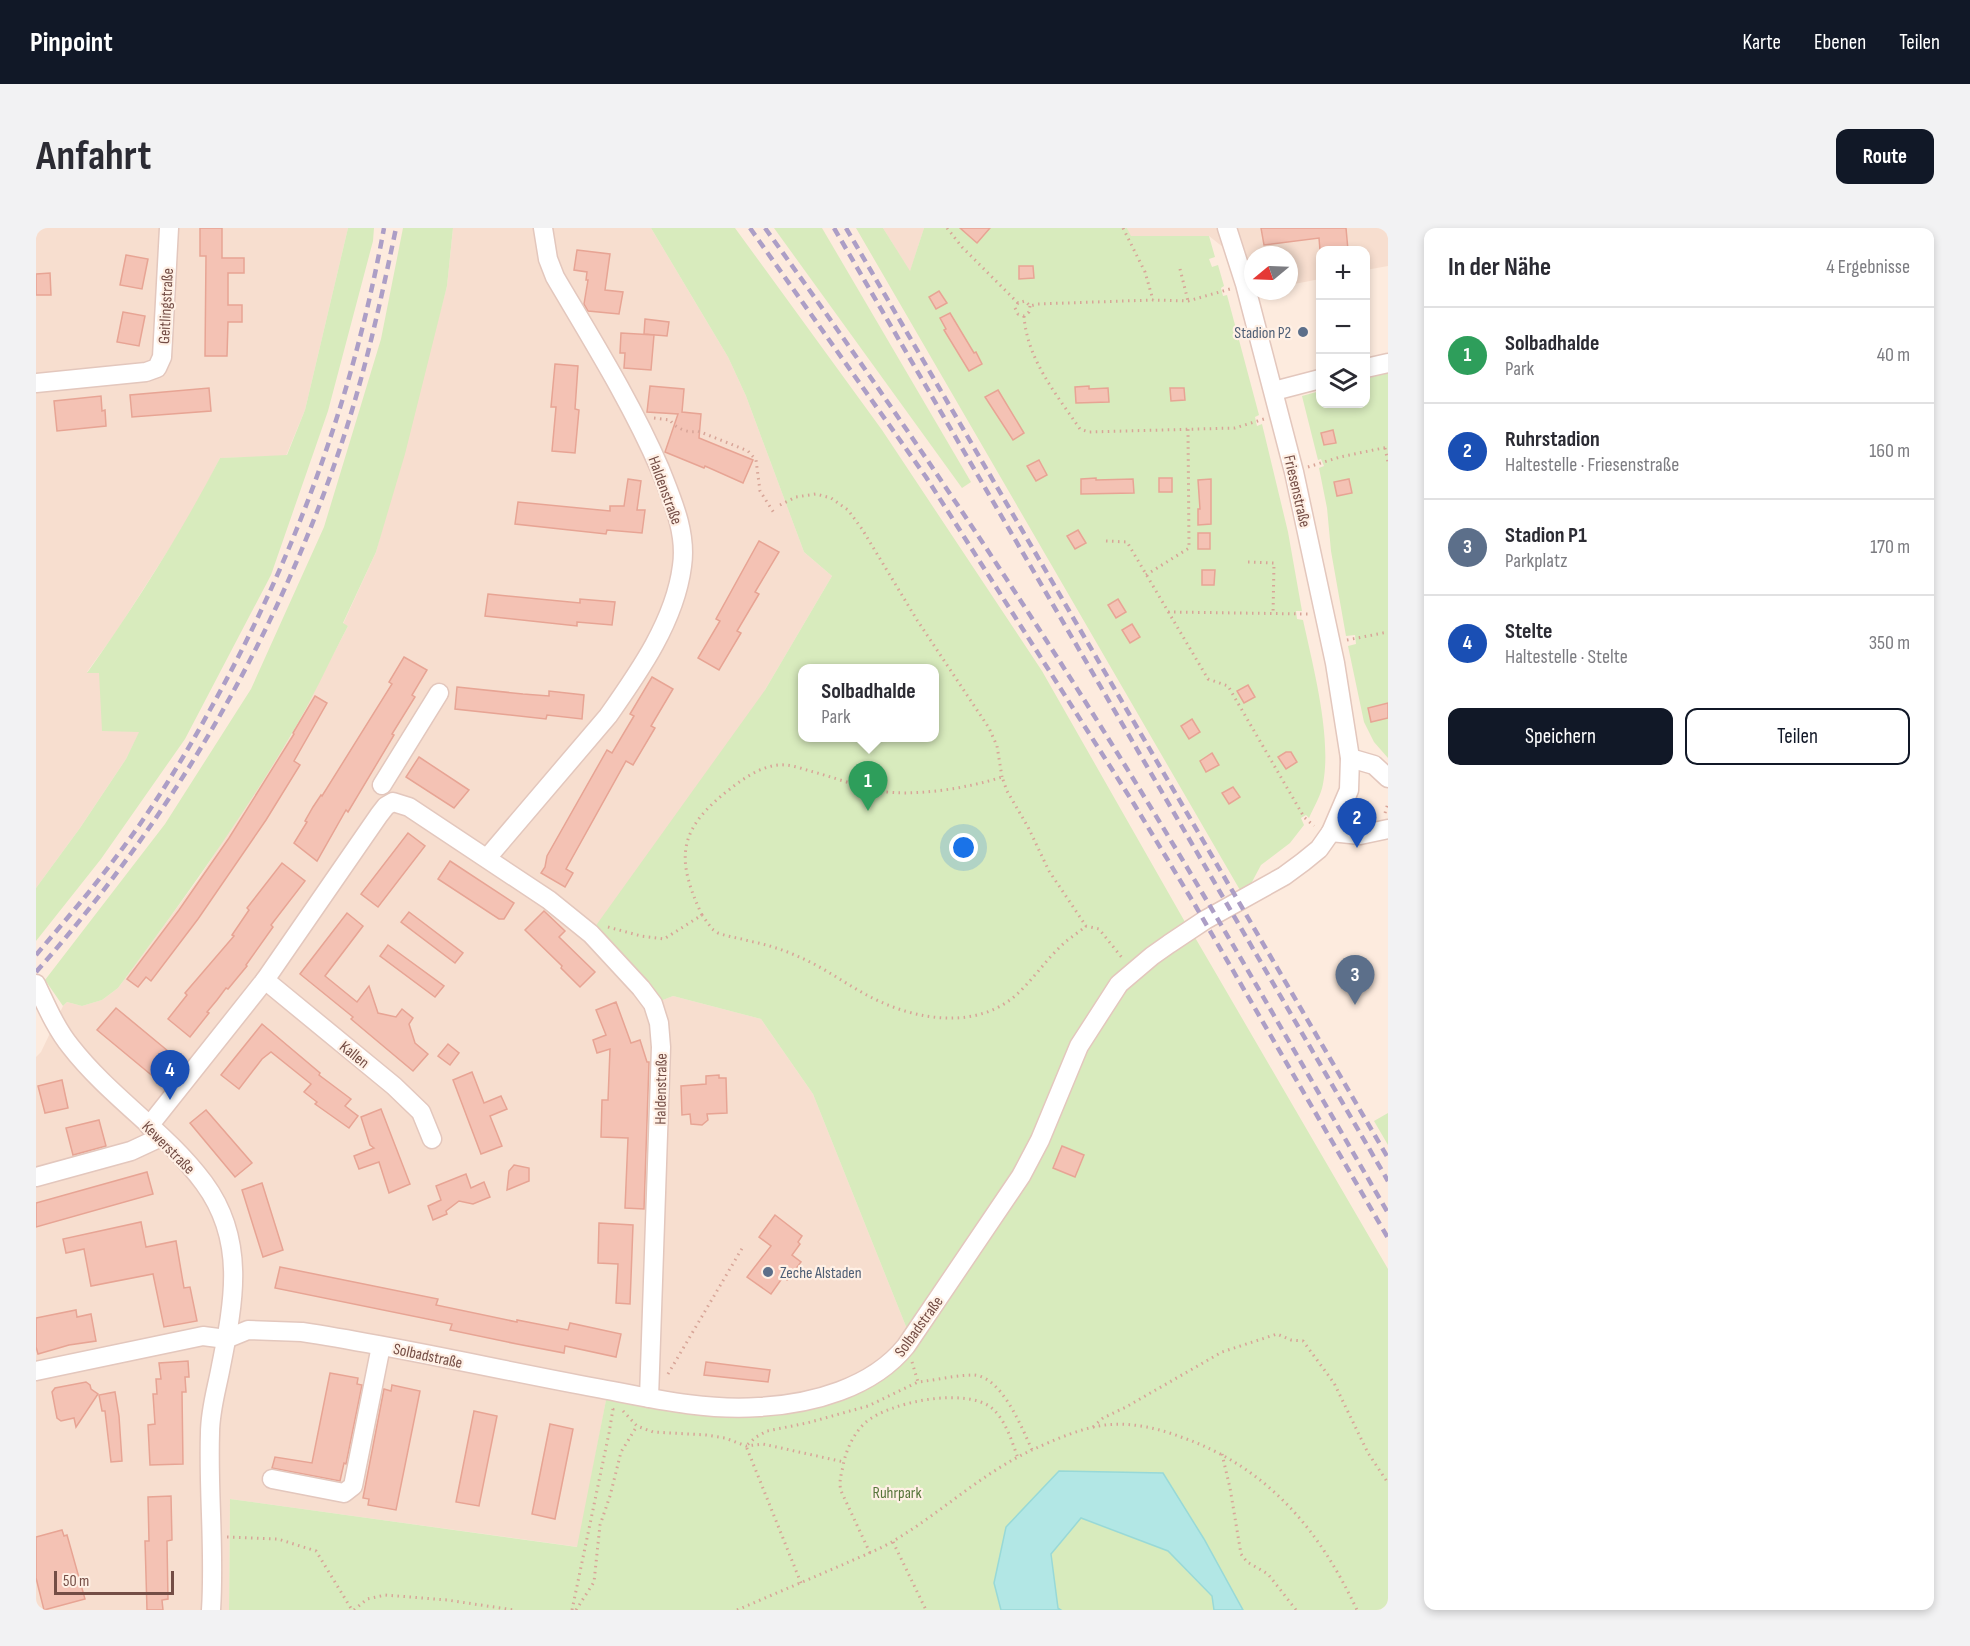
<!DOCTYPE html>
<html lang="de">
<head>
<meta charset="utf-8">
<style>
  body { margin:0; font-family:"Sofia Sans Condensed",sans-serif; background:#f2f2f3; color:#2b2b33 }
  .controls { position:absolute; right:18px; top:18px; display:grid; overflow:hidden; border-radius:12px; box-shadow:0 3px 9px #0003 }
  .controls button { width:54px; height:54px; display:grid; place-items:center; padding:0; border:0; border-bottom:2px solid #e1e1e2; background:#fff; color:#2b2b33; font:30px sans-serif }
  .compass { position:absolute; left:1208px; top:18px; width:54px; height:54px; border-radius:50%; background:#fff; box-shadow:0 3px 9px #0003; rotate:251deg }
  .scale { position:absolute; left:18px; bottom:15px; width:120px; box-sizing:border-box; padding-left:6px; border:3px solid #744d45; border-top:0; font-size:16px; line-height:21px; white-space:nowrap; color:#744d45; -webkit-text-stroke:4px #fff0e5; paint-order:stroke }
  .you { position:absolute; left:928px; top:620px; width:21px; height:21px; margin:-15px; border:4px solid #fff; border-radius:50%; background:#1a73e8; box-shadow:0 0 0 9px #1a73e833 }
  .badge { display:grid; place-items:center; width:39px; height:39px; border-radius:50%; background:#111827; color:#fff; font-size:20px; font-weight:700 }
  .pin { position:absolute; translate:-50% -50px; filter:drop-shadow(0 2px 3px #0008) }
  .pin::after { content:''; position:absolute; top:32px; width:21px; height:18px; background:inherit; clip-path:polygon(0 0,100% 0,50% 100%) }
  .popup { position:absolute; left:762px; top:436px; width:141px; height:78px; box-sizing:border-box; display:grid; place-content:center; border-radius:12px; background:#fff; filter:drop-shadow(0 2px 4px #0005); font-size:20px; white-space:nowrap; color:#7c7c81 }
  .popup b { font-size:22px; color:#2b2b33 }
  .popup::after { content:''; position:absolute; left:50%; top:100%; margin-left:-12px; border:12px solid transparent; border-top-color:#fff }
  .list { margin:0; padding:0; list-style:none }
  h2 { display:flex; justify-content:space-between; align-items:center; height:78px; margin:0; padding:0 24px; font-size:26px }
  h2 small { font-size:20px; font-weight:400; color:#7c7c81 }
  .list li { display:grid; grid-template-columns:39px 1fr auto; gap:18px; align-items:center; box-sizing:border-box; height:96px; padding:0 24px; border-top:2px solid #e1e1e2 }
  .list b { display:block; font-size:22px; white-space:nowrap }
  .list p { margin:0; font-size:20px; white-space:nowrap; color:#7c7c81 }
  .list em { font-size:20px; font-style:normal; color:#7c7c81 }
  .actions { display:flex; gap:12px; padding:18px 24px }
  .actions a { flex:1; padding:14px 0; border:2px solid #111827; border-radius:12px; text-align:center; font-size:21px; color:#111827 }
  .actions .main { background:#111827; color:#fff }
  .icon { flex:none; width:33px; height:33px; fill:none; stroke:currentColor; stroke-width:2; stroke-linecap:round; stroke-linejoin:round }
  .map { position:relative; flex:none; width:1352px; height:1382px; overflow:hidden; border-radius:12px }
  header { display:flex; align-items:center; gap:36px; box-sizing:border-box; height:84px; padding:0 30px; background:#111827; color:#fff }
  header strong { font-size:28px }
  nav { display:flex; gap:33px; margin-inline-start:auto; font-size:21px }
  .intro { display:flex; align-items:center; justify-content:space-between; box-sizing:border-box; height:144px; padding:0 36px }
  h1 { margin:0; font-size:42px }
  .button { padding:15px 27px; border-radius:12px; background:#111827; color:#fff; font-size:21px; font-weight:700 }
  main { display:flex; gap:36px; padding:0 36px }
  aside { flex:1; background:#fff; border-radius:12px; box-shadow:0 3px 9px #0003 }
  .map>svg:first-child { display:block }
  .residential { fill:#f7decf }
  .green { fill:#d8ebbd; fill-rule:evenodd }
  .water { fill:#b2e7e5; stroke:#98d9d7; stroke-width:1.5 }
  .building { fill:#f4c2b4; stroke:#e7a494; stroke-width:1.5 }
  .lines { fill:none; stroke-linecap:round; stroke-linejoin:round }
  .minor-casing { stroke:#e3c7bd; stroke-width:21 }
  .path { stroke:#d8a598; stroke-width:3; stroke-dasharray:1.5 4.5; stroke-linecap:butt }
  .minor { stroke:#fff; stroke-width:18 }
  .rail { stroke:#ac9ec6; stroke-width:4.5; stroke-dasharray:9 6; stroke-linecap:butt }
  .service-dot { fill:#5c6f8a; stroke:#fff0e5; stroke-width:2 }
  .labels { text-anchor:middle; stroke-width:4.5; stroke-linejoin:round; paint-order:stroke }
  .street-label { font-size:16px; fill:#744d45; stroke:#fff0e5 }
  .service-label { font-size:16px; fill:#4e5e75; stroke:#fff0e5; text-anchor:end }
  .park-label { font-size:16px; fill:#57753b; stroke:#fff0e5 }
</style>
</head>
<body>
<header>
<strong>Pinpoint</strong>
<nav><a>Karte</a><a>Ebenen</a><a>Teilen</a></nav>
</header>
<div class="intro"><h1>Anfahrt</h1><a class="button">Route</a></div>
<main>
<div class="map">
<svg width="1352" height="1382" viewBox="0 0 1352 1382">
  <rect width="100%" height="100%" fill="#fdebde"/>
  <!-- residential -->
  <g class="residential">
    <polygon points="0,0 312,0 269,182 250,228 184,230 156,285 80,404 51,444 63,444 104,503 90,531 44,600 0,660"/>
    <polygon points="417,0 615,0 692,129 710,168 768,324 796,348 729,462 612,778 637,768 725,791 777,866 873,1106 837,1139 805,1156 725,1176 571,1167 542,1319 194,1271 193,1382 0,1382 0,829 5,824 27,778 31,774 46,778 66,772 82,760 163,650 256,506 312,398 307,396 340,324 411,58"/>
    <polygon points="847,0 888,0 874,44"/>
    <polygon points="1091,0 1352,0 1352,38 1330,42 1330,22 1284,22 1284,51 1253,57 1253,27 1217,27 1217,43 1173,8 1094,8"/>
  </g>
  <!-- green -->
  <g class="green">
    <path d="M312,0H338L337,13L292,183L235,347L149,511L65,631L0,713V660L44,600L90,531L103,504L66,503L63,445H51C100,376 145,305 184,230L251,227L269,182Z"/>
    <path d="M367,0H417L411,58L369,226L340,324L307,395L312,398C293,434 276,472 255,507C203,595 143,678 82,760L66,772L46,778L31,774L27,778L9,752L129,596L215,461L288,299L345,111Z"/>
    <path d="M615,0H699L846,202L1006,443L1153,701L1094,742L982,945L873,1106L777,866L725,791L637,768L617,776L556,703L729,462L796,348L768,324L710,168L692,129ZM766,440H898V510H766Z"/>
    <polygon points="738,0 786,0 935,254 926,260"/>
    <path d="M820,0H847L874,43L888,0H1091L1095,8H1173L1179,29L1173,31L1176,39L1182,37L1188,58L1185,60L1187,68L1191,67L1223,187L1219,189L1221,198L1226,196L1252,304L1266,383H1260L1261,391L1267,392C1277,438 1296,509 1287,556C1285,567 1278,579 1273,590L1270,587L1265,590L1268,597L1254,615L1225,637L1208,669Z"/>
    <polygon points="1352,144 1352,530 1338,514 1328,494 1312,418 1320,416 1319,407 1310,408 1295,323 1291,280 1283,240 1288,238 1285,231 1282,232 1266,168 1284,163 1284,176 1330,176 1330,151"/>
    <polygon points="1157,706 1352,1041 1352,1382 1207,1382 1168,1311 1127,1246 1023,1243 958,1355 965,1382 193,1382 194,1271 541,1319 571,1167 722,1185 840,1144 986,948 1074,774"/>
    <polygon points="1352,885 1352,917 1338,893"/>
    <polygon points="1045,1290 1132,1323 1176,1368 1178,1382 1025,1382 1022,1380 1015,1326"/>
  </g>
  <!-- water -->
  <polygon class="water" points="1023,1243 1127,1245 1168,1311 1207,1382 1178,1382 1176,1368 1132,1323 1045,1290 1015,1326 1022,1380 1025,1382 965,1382 958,1355 970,1299"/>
  <!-- building -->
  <g class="building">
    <polygon points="164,0 186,0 186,30 208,30 208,45 192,45 192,77 206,77 206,94 192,94 191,128 169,128 170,28 164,28"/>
    <polygon points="924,0 954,0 941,15"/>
    <polygon points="1225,0 1310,0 1312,22 1284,22 1283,10 1228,17"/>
    <polygon points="541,22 574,26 569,62 587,64 583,86 552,83 548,76 552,52 550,52 551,44 538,42"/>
    <polygon points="90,27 112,31 106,61 84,57"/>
    <polygon points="983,38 997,38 998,50 983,51"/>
    <polygon points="14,45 15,67 0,67 0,46"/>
    <polygon points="903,63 911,75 900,81 893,69"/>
    <polygon points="87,84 109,88 103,118 81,114"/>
    <polygon points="914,85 938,125 940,124 946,136 933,143 908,102 910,101 904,90"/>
    <polygon points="609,91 633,94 631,108 608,106"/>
    <polygon points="585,105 618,107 615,142 588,140 589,125 584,125"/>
    <polygon points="519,136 542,138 539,181 543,182 539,225 516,223 520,179 515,179"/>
    <polygon points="614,158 648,161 646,184 665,186 663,210 717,232 707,255 669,238 668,240 629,224 642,186 611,184"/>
    <polygon points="1053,158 1053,161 1072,160 1073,174 1040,175 1039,159"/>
    <polygon points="173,160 175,183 96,189 94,167"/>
    <polygon points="1134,160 1148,160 1149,172 1135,173"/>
    <polygon points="962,162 988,205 977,212 949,169"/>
    <polygon points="65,168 66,183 69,182 70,198 21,203 18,173"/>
    <polygon points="1297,202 1300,215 1288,217 1285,205"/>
    <polygon points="1003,232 1011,247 1000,253 991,238"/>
    <polygon points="1060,250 1060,252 1097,251 1098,265 1045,266 1045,251"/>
    <rect x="1123" y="250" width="13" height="14"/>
    <polygon points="592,251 605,253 601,282 609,282 606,305 571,302 570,306 479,296 482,274 574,283 574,278 588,278"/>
    <polygon points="1175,251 1175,296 1162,297 1162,281 1164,281 1162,252"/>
    <polygon points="1313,251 1316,265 1301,268 1298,254"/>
    <polygon points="1042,302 1050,315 1039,321 1031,308"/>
    <rect x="1162" y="305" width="12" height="16"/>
    <polygon points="723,313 743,324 719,364 723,366 701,403 705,405 683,442 662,430 684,393 680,391"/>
    <polygon points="1166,342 1179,342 1178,357 1166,357"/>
    <polygon points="452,366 544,375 544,371 579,374 576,397 541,394 541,398 449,388"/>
    <polygon points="1082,371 1090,384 1080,390 1072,377"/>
    <polygon points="1096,396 1104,409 1094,415 1086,402"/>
    <polygon points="368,429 391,442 376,467 379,469 356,506 358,507 312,584 310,582 281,633 258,615 271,594 269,593 277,579 285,567 286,568 356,456 353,454"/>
    <polygon points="616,449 637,461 615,498 619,500 597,537 590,533 530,641 537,645 529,659 505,645 509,639 511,628 571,522 576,525 598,488 594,486"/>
    <polygon points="1212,457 1219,469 1208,475 1201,463"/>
    <polygon points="421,459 487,466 513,468 513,463 548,467 546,491 511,487 510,491 419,481"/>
    <polygon points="279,468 291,475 258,533 264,537 230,592 162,691 115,753 110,749 102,759 91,751 143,682 193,610 258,506 257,505"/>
    <polygon points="1352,475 1352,490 1335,494 1332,480"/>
    <polygon points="1156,491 1164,504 1153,511 1145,498"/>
    <polygon points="1250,524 1255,524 1261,534 1250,541 1242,529"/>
    <polygon points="1176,525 1183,537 1170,544 1164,533"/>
    <polygon points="383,529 433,562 418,580 370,549"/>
    <polygon points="1197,559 1204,569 1193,576 1186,565"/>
    <polygon points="372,605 389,618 342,679 325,666"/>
    <polygon points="414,633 478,675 468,691 463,691 402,651"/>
    <polygon points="246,635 269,653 235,697 237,699 210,737 211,738 192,761 190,760 181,772 171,784 173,785 154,809 132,791 151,767 149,765 198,708 196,707 213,682 211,680"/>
    <polygon points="508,683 529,703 523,709 559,744 544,759 525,740 526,738 489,702"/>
    <polygon points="373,684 427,725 419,735 365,694"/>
    <polygon points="311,685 327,698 289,748 321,774 333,758 342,785 360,789 366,781 377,790 373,796 379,815 392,826 377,843 315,791 317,789 264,746"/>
    <polygon points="352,717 408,758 399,769 344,728"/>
    <polygon points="580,774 595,815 604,812 611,834 613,834 608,981 589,980 592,910 565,909 566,872 572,872 574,821 561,825 557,812 570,807 560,782"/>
    <polygon points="80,780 138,828 119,850 61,802"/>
    <polygon points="226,796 284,845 283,847 315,871 309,878 322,888 313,900 279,876 281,874 268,864 275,856 235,824 226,831 203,861 185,847"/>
    <polygon points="412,816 423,825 414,837 402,828"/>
    <polygon points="436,844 448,875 465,868 471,881 454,888 466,918 445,926 417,852"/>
    <polygon points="683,847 683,850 690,850 691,885 671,886 672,892 666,897 655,896 654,886 646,887 645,858 670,856 670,848"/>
    <polygon points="26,852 32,880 9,885 2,858"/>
    <polygon points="345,881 374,956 353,965 343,934 323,941 318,928 338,920 334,917 325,889"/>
    <polygon points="170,882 216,935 199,949 154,895"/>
    <polygon points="63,892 70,918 37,927 30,900"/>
    <polygon points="1026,918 1048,927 1039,949 1017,940"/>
    <polygon points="478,937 493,940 493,953 471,962 473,943"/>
    <polygon points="111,944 117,966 0,999 0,975"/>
    <polygon points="430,946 435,960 448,954 454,969 437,976 423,973 410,983 411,986 397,992 392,978 405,972 400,958"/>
    <polygon points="226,955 247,1022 227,1029 206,962"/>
    <polygon points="739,987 766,1008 762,1014 764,1016 756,1027 765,1034 751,1052 747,1049 735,1066 711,1049 735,1018 723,1009"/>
    <polygon points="105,994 110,1019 140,1013 148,1060 154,1059 161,1093 128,1099 117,1046 55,1058 48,1021 30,1025 27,1011"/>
    <polygon points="563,995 597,997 594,1076 580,1075 582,1036 562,1035"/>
    <polygon points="244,1039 402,1071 400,1077 481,1094 481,1092 532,1102 534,1095 585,1106 580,1129 529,1118 528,1125 481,1116 414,1102 416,1096 239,1060"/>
    <polygon points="40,1082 41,1089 55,1086 60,1113 33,1117 2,1126 0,1119 0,1090"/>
    <polygon points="152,1133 153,1149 149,1149 150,1164 146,1164 147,1236 114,1237 112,1197 119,1196 117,1166 121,1166 120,1151 125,1151 123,1135"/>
    <polygon points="670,1134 734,1142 732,1154 668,1147"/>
    <polygon points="294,1145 322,1150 321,1156 326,1157 310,1236 308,1235 304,1253 236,1240 239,1229 276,1235"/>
    <polygon points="50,1154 54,1157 55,1161 62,1166 40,1199 38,1190 25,1193 21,1190 16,1164 19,1160"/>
    <polygon points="356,1157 384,1163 360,1282 332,1277 333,1271 327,1270 348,1161 355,1163"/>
    <polygon points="79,1164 83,1188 86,1233 75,1234 69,1183 66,1183 63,1167"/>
    <polygon points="438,1183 461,1188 443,1278 420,1274"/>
    <polygon points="514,1196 537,1201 519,1291 496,1286"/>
    <polygon points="135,1268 136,1312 131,1313 132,1371 126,1372 127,1382 111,1382 109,1313 113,1313 112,1269"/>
    <polygon points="26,1302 28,1308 31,1307 49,1371 8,1382 0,1350 0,1309"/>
  </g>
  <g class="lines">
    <!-- minor casing -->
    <g class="minor-casing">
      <g id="minor">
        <polyline points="1330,140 1352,135"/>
        <polyline points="0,155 110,144 121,140 126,129 133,0"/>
        <polyline points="1238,163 1284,151"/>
        <polyline points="1314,530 1338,537 1352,550"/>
        <polyline points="346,557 403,465"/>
        <polyline points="1295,604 1324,607 1352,601"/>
        <path d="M451,630L572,488C603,444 639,393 646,338C651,304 636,272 624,241C595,174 556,112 519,49L512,31L507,0"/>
        <polyline points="229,752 358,858 385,884 396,911"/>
        <path d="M0,756C10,777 20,801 35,819C74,869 130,904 168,955C210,1012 198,1073 185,1138C181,1160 174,1182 174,1205C172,1264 179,1323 175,1382"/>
        <polyline points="113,898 229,752 343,587 350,578 357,574 373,579 513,672 555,706 605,760 617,776 623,795 625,819 613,1170"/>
        <polyline points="0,949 95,923 125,909"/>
        <path d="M190,1111L212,1102L266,1104C365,1119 463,1142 561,1160C614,1170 669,1183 723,1179C776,1176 836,1160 870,1118L985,948L1004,912L1043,818L1083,756L1116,728L1133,716L1169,692L1248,648L1267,634L1283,621L1295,604L1313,562L1314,530L1299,435L1258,244L1209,56L1191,0"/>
        <polyline points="0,1143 167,1108 190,1111"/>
        <polyline points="236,1251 308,1265 317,1258 345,1118"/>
      </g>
    </g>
    <!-- path -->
    <g class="path">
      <polyline points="911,0 926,19 982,75"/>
      <polyline points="1087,0 1109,44 1117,72"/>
      <polyline points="1144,41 1152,73"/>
      <polyline points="994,78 993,84 988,88 982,86 979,80 982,75 989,73 994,78 1002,76 1117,72 1152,73 1194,61"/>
      <path d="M988,88C991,131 1020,166 1044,201L1053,204L1199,200L1228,191"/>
      <path d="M618,190L634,192C639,200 653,206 662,203L712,223L720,232L724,263L738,285"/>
      <polyline points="1349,220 1352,234"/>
      <polyline points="1272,239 1304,229 1352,219"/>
      <polyline points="744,277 760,269 780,266 795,270 812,282 826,301 881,392 953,500 961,518 966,549"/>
      <polyline points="1070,313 1091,314 1172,451 1192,458 1268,589 1278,598"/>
      <polyline points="1212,334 1238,335 1237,387"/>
      <polyline points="1110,347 1153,320 1152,201"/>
      <polyline points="1132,384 1272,386"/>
      <polyline points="1311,412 1352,404"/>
      <polyline points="1349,585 1352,575"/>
      <path d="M666,687C639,630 642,601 694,561C708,550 724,539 742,537C753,536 764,540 774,543C797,549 820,558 844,563C877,569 933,560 966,549L971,563L992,599L1013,643L1050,698L1063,701L1087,731"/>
      <path d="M572,699L605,708L628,711L666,687L676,701L682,705C693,709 703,710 713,713C734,717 754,724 774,734C798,746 820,763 845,774C887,793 941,800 979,768C996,753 1009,733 1025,718C1033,710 1042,705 1050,698"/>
      <path d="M876,1134L882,1154C900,1152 920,1147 938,1147C966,1149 986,1200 996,1222"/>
      <polyline points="632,1146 708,1017"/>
      <polyline points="587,1183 601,1198 617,1204 670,1207 689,1210 710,1218 727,1216 808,1234"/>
      <polyline points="1057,1199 1067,1190 1090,1179 1186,1124 1241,1106 1255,1112 1267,1113 1298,1155 1332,1225 1352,1255"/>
      <polyline points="1186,1226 1194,1260 1205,1326 1211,1334 1232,1346 1260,1382"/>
      <polyline points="191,1309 242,1311 280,1323 316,1382"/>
      <polyline points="857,1314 890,1382"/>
      <path d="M834,1325L806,1265C802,1256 805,1248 807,1238C810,1222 817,1206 830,1194C854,1174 931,1158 957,1181C970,1193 976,1214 982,1230"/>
      <polyline points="765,1355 710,1218 720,1209 731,1203 771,1195 832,1178 882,1154"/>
      <polyline points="318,1382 331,1371 349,1367 411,1372 478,1382"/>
      <polyline points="536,1382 573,1205 577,1181 575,1179"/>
      <polyline points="540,1382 558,1354 564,1297 574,1268 585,1224 601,1198"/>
      <path d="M701,1382C736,1367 771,1352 806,1337C823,1329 843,1322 859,1312C906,1284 946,1245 996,1222C1018,1212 1045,1200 1069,1197C1095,1194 1121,1200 1145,1209C1231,1239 1283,1301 1321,1382"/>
    </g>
    <!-- minor -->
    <use href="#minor" class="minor"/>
    <!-- rail -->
    <g class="rail">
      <polyline points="714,0 890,249 1098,576 1159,677 1352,1010"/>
      <path d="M729,0C863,186 990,375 1109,570C1193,707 1272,847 1352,985"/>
      <polyline points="798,0 1352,953"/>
      <polyline points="810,0 1352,930"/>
      <path d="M0,727C27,695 55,663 80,629C116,582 147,531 175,480C259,329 317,170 348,0"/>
      <path d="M0,744C133,594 236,418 301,229C327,154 344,77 360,0"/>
    </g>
  </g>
  <!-- markers -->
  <g class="service-dot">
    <circle cx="1267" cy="104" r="6"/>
    <circle cx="732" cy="1044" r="6"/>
  </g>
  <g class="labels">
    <!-- street labels -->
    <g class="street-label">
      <text transform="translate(129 78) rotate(-87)" y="6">Geitlingstraße</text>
      <text transform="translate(630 262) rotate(70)" y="6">Haldenstraße</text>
      <text transform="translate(1262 263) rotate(77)" y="6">Friesenstraße</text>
      <text transform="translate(319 826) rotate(39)" y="6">Kallen</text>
      <text transform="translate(624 861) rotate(-89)" y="6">Haldenstraße</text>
      <text transform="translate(133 919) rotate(45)" y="6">Kewerstraße</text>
      <text transform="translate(882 1098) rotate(-54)" y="6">Solbadstraße</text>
      <text transform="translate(392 1127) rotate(12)" y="6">Solbadstraße</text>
    </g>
    <!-- service labels -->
    <g class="service-label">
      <text x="1255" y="110">Stadion P2</text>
      <text x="744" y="1050" text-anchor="start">Zeche Alstaden</text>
    </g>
    <!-- park labels -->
    <g class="park-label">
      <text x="861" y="1270">Ruhrpark</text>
    </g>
  </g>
</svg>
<div class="controls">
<button>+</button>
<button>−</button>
<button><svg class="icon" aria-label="layers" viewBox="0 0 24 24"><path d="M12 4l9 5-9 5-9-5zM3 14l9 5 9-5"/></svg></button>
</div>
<svg class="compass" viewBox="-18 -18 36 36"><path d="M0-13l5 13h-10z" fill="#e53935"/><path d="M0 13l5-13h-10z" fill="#7c7c81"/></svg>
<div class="scale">50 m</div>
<div class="you"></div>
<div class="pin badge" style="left:832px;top:583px;background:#2e9e5b">1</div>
<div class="popup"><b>Solbadhalde</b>Park</div>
<div class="pin badge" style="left:1321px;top:620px;background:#1a4fb4">2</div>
<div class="pin badge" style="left:1319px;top:777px;background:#5c6f8a">3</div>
<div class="pin badge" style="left:134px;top:872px;background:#1a4fb4">4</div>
</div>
<aside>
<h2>In der Nähe<small>4 Ergebnisse</small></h2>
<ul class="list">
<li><span class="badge" style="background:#2e9e5b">1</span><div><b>Solbadhalde</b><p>Park</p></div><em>40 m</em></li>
<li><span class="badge" style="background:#1a4fb4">2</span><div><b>Ruhrstadion</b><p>Haltestelle · Friesenstraße</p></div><em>160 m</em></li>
<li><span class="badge" style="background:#5c6f8a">3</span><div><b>Stadion P1</b><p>Parkplatz</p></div><em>170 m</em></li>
<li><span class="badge" style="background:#1a4fb4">4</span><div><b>Stelte</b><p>Haltestelle · Stelte</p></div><em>350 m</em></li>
</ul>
<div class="actions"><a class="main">Speichern</a><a>Teilen</a></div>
</aside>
</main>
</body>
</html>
